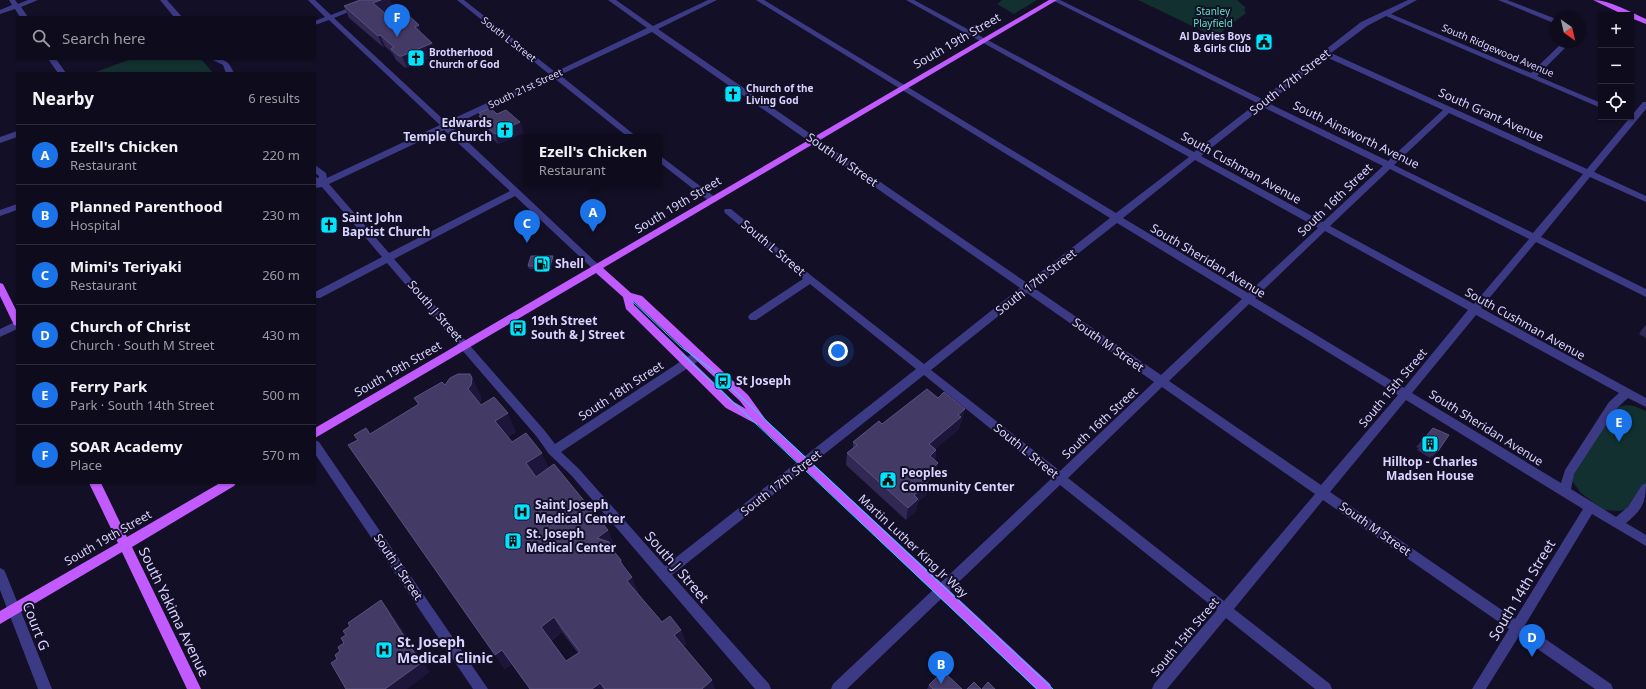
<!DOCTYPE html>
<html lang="en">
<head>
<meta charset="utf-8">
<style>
  body { margin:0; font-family:"Noto Sans",sans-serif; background:#1c1929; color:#f1f3f6 }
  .controls { position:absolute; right:12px; top:12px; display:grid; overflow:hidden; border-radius:0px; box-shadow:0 1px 3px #0004 }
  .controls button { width:36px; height:36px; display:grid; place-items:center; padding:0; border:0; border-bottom:1px solid #2e2b3b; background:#0e0b1c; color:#f1f3f6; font:20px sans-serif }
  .compass { position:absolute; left:1550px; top:12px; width:36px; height:36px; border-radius:50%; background:#0e0b1c; box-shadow:0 1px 3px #0004; rotate:146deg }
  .you { position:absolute; left:838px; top:351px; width:14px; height:14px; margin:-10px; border:3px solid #fff; border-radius:50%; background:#1a73e8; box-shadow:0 0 0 6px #1a73e833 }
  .badge { display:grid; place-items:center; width:26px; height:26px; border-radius:50%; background:#1a73e8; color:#fff; font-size:13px; font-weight:700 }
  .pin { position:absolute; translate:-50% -33px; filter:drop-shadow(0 1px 2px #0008) }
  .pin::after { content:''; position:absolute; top:21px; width:14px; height:12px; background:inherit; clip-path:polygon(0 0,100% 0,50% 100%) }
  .popup { position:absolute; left:524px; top:134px; width:138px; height:52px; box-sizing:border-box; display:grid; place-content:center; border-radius:0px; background:#0e0b1c; filter:drop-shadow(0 1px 3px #0005); font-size:13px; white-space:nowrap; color:#9b9ba3 }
  .popup b { font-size:15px; color:#f1f3f6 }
  .popup::after { content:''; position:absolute; left:50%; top:100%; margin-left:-8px; border:8px solid transparent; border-top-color:#0e0b1c }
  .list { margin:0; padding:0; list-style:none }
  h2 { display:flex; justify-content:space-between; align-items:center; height:52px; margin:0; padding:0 16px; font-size:17px }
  h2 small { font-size:13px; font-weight:400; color:#9b9ba3 }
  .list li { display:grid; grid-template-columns:26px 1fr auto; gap:12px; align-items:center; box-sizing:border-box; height:60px; padding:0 16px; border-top:1px solid #2e2b3b }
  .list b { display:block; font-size:15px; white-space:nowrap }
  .list p { margin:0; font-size:13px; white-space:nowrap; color:#9b9ba3 }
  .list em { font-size:13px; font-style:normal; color:#9b9ba3 }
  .icon { flex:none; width:22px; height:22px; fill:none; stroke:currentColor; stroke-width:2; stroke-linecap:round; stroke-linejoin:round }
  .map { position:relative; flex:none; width:1646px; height:689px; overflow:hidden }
  .search { position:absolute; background:#0e0b1c; box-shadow:0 1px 3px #0004; left:16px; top:16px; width:300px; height:44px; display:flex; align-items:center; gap:10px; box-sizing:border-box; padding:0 14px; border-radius:0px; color:#9b9ba3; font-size:15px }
  .panel { position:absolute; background:#0e0b1c; box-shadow:0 1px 3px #0004; left:16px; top:72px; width:300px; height:412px; border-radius:0px }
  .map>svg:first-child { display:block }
  .green { fill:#12302f }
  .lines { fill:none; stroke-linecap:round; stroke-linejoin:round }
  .minor { fill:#3d3a85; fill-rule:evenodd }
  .major { fill:#c25bff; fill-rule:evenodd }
  .tram { stroke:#00e5ff; stroke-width:1 }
  .wall { fill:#312854; fill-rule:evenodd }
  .shaded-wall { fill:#1d163a }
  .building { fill:#433a66; stroke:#5a527e; fill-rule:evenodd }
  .labels { text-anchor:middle; stroke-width:4; stroke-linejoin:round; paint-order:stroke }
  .far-park-label { font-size:10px; fill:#5fe0c0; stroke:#130f26 }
  .far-poi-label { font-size:10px; font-weight:bold; fill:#d9d4ff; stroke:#130f26; text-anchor:start }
  .far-street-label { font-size:10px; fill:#d9d4ff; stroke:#130f26 }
  .street-label { font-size:12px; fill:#d9d4ff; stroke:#130f26 }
  .poi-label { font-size:12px; font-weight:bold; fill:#d9d4ff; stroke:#130f26; text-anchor:start }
  .near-street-label { font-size:14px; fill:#d9d4ff; stroke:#130f26 }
  .near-poi-label { font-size:14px; font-weight:bold; fill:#d9d4ff; stroke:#130f26; text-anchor:start }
</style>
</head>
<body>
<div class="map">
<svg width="1646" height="689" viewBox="0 0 1646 689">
  <rect width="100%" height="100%" fill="#130f26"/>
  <!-- green -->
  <g class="green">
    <polygon points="1002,0 1037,0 1014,14 997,4"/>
    <polygon points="1138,0 1237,0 1246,8 1244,9 1246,13 1215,37"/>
    <path d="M131,59C135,61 191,59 201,59L213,73H93Z"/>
    <polygon points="1626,405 1634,406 1646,411 1646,482 1632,506 1625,510 1618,511 1605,510 1599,507 1580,492 1573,482 1572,477 1614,408"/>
  </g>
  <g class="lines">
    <!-- minor -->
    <g class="minor">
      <polygon points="9,0 15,0 18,4 28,0 38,0 21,7 28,17 20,17 15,9 0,14 0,10 12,5"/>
      <polygon points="160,0 167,0 182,17 174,17"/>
      <path d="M308,0H315L331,15L369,0H378L334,18L446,122L549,74L457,0H464L555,72L647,28L608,0H616L653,26L708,0H717L658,29L1027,283L1110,218L756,0H764L1116,213L1189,157L906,0H914L1194,152L1257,103L1052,0H1060L1262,99L1361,22L1408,0H1417L1391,14L1531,73L1563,42H1571L1537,76L1601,103V108L1386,16L1367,26L1331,53L1587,169L1643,102H1646V109L1594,172L1646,196V202L1590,177L1541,237L1646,289V297L1536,242L1481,308L1646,398V407L1628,398L1617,408L1574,474L1571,489L1616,517L1628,507L1642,485L1646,483C1646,503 1642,510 1626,523L1646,535V546L1592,514L1525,625L1611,684L1613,689H1595L1519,636L1486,689H1472L1509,629L1323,500L1234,609L1330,684L1332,689H1315L1226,618L1167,689H1152L1154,684L1217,610L1060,485L847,689H831L833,684L1052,478L924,375L672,575L769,684L771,689H755L571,475L549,454L537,437L387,263L320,298H315V292L382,257L322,187L315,188V177L319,178V176L315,173V165L326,173L327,178L440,125L329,20L315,25V21L325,17ZM652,32L1020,288L924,364L813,277L731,209H725L724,211L725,213L803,279L750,314L748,317L750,320H756L810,284L916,369L665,566L579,469L561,452L703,358L704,355L703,352H695L555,444L545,431L394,259L515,196L594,270H600L602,268L600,266L451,126L554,78L628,137H637L560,75ZM1326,57L1443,110L1388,161L1268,103ZM1263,107L1383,166L1323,222L1201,156ZM1449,113L1583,174L1533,233L1394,165ZM444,130L510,191L389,253L329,184ZM1195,160L1318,228L1248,293L1123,218ZM1390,169L1529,239L1474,304L1330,226ZM1117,223L1242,299L1161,375L1034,288ZM1325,231L1468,310L1404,388L1255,298ZM1027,293L1154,382L1060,471L931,370ZM1249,304L1398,395L1321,485L1169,381ZM1476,315L1619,393L1609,402L1565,470L1561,483L1412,393ZM1162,387L1315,494L1224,601L1068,478ZM1406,400L1583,509L1515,619L1330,492Z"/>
      <polygon points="1498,0 1507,0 1556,19 1556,24"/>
      <polygon points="48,59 56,59 66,73 58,73"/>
      <path d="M211,59C225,59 228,60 234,73H226L223,65Z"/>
      <polygon points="17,131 17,137 0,143 0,137"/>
      <polygon points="659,155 716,198 717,200 716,202 710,202 659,162"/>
      <polygon points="17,204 17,210 0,216 0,210"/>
      <polygon points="17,321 17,329 0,337 0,329"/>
      <polygon points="315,440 319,442 488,689 473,689 315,454"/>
      <polygon points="0,568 4,570 6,574 52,689 38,689 0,590"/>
    </g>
    <!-- major -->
    <g class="major">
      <path d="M1049,0H1057L603,268L631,293L642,296L748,395L766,420L1050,684L1052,689H1036L758,425L726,408L626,309L623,297L596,273L315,438V428ZM633,301L740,401L746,409L734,402L634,305Z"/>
      <path d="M1593,0C1610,0 1630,12 1646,19V24L1631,18V15H1624Z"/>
      <polygon points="0,283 3,284 17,312 17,326 14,325 0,296"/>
      <polygon points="89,483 101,483 127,537 220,483 236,483 234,486 132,547 201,689 187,689 122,552 0,624 0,611 118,543"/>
    </g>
    <!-- tram -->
    <g class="tram">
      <polyline points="632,301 681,347 710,368 1053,689"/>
      <polyline points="682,354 1037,689"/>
    </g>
  </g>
  <!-- wall -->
  <g class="wall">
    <polygon points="344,6 394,8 384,12 387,15 422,34 432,43 437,55 407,68 404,67 396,60 393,54 385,46 383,47 349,18"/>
    <polygon points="479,113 497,114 520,122 523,133 498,144 488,134 486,129 483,126 479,116 480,116"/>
    <polygon points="553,256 554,260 551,269 529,269 528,266"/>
    <polygon points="1646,325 1646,338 1639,334 1643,328"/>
    <path d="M472,378L481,397L480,404L481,405L516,432L508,437L512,442L549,468L615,547L612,549L621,560L624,566L638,592L637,593L662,622L681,630L686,644L683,646L715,689H530L512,664L505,669L495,655L370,434L418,405L414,398L445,385ZM562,632L578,653L566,661L551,641Z"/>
    <polygon points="962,421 960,423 959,429 935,449 936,450 935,460 938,463 936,475 927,483 928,483 926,495 918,502 916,511 906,520 846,465 847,453 853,448 853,442 882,424"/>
    <polygon points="1433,428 1438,451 1432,457 1431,456 1430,458 1417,450 1419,448 1416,447"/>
    <polygon points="929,685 962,689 927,689"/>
  </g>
  <!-- shaded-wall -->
  <g class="shaded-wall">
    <polygon points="381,0 390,0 394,8 378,15 373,3"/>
    <polygon points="419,25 423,37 415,27"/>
    <polygon points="380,35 385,46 383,47 378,36"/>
    <polygon points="432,43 437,55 407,68 402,56"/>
    <polygon points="520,122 523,133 498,144 495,134"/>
    <polygon points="553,256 554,260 551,269 550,266"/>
    <polygon points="472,378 481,397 480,404 477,407 468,389"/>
    <polygon points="965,409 962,421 960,423 959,429 927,456 929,444 958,415"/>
    <polygon points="508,413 516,432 504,439 495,421"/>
    <polygon points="936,450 934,462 930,456"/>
    <polygon points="542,453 550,470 534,481 526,463"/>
    <polygon points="938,463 936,475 920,489 922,478"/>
    <polygon points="928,483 926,495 918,502 916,511 906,520 908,508 914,495"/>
    <polygon points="608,530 615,547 612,549 597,538"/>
    <polygon points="632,577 638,592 633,596 627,581"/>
    <polygon points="381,600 390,611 430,672 407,689 385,689"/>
    <polygon points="554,617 562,632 550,641 541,627"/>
    <polygon points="681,630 686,644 679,650 674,635"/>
    <polygon points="502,650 512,664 505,669 495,655"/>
    <polygon points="712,680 715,689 702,689"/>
    <polygon points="600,683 603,689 592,689"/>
  </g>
  <!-- building -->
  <g class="building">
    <polygon points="360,0 381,0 373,3 387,15 401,11 407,14 419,25 415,27 432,43 402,56 399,56 391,49 394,47 380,35 378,36 344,6"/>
    <polygon points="490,108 497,114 506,110 520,122 495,134 484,124 487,123 479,116 481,115 479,113"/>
    <polygon points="531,256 553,256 550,266 528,266"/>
    <path d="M458,374H470L472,378L471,385L468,389L481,405L494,397L508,413L495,421L512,442L526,433L542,453L526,463L536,477L554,464L608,530L597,538L609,542L611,548L621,560L620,562L632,577L627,581L662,622L670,616L681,630L674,635L712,680L702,689H605L600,683L592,689H530L502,650L495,655L348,445L358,440L354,435L366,428L370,434L419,404L414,398L442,382L445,385L450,378ZM554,617L580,652L566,661L541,627Z"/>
    <polygon points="927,389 938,398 944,392 965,409 958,415 961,417 929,444 936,450 930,456 938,463 922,478 928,483 914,495 918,499 908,508 847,453 857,445 853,442 879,421 882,424"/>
    <polygon points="1433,428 1449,435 1438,451 1437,450 1435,452 1423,444 1424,442 1422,441"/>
    <polygon points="381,600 421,663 385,689 346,689 331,663 337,659 335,655 340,651 338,647 344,643 341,638 346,635 343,631 350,626 348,623"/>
    <polygon points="943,671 962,689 933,689 929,685"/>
    <polygon points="974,682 981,689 967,689"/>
    <polygon points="988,682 995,689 982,689"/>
  </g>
  <!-- icons -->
  <defs>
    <g id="civic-square" transform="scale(0.9)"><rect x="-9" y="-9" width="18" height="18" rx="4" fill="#00e5ff" stroke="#130f26"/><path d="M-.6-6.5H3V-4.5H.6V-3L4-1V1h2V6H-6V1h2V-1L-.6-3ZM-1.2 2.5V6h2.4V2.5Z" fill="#111"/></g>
    <g id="church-square" transform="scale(0.9)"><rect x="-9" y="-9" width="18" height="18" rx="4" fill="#00e5ff" stroke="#130f26"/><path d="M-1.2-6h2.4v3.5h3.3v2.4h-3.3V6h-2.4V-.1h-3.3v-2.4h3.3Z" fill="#111"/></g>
    <g id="fuel-square" transform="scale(0.9)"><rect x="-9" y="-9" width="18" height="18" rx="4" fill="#00e5ff" stroke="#130f26"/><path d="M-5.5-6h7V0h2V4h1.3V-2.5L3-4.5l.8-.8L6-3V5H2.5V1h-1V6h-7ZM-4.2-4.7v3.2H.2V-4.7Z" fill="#111"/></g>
    <g id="bus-square" transform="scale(0.9)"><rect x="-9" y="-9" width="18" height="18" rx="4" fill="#00e5ff" stroke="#130f26"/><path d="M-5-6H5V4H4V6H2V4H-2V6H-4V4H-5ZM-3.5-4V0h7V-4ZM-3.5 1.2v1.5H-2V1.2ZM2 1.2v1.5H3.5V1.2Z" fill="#111"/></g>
    <g id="building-square" transform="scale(0.9)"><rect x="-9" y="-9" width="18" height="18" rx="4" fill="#00e5ff" stroke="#130f26"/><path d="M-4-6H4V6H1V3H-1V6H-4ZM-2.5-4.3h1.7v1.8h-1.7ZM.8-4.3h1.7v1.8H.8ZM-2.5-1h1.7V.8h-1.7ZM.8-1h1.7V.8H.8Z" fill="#111"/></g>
    <g id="hospital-square" transform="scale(0.9)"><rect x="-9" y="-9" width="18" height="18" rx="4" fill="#00e5ff" stroke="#130f26"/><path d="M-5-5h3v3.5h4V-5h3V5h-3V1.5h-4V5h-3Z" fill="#111"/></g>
  </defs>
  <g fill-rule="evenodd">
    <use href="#civic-square" x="1264" y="42"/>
    <use href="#church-square" x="416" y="58"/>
    <use href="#church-square" x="733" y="94"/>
    <use href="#church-square" x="505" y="130"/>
    <use href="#church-square" x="329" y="225"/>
    <use href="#fuel-square" x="542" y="264"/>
    <use href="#bus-square" x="518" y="328"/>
    <use href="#bus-square" x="723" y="381"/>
    <use href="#building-square" x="1430" y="444"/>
    <use href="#civic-square" x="888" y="480"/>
    <use href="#hospital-square" x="522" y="512"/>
    <use href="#building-square" x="513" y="541"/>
    <use href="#hospital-square" x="384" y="650"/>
  </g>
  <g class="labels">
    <!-- far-park labels -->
    <g class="far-park-label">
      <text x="1213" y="15">Stanley<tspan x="1213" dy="12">Playfield</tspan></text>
    </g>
    <!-- far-poi labels -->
    <g class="far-poi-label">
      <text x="1251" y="40" text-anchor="end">Al Davies Boys<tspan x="1251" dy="12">&amp; Girls Club</tspan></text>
      <text x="429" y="56">Brotherhood<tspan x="429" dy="12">Church of God</tspan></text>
      <text x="746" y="92">Church of the<tspan x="746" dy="12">Living God</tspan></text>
    </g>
    <!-- far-street labels -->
    <g class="far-street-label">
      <text transform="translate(509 39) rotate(38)" y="4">South L Street</text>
      <text transform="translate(1498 50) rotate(23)" y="4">South Ridgewood Avenue</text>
      <text transform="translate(525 88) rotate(-25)" y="4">South 21st Street</text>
    </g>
    <!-- street labels -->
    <g class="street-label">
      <text transform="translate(957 41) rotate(-30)" y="4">South 19th Street</text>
      <text transform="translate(1290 82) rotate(-38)" y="4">South 17th Street</text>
      <text transform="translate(1491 115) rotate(24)" y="4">South Grant Avenue</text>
      <text transform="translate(1356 135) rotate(26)" y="4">South Ainsworth Avenue</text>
      <text transform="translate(842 160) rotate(35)" y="4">South M Street</text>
      <text transform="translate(1241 168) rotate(29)" y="4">South Cushman Avenue</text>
      <text transform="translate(1335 200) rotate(-44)" y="4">South 16th Street</text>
      <text transform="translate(678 205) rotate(-31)" y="4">South 19th Street</text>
      <text transform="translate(773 248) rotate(40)" y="4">South L Street</text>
      <text transform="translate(1208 261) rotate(31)" y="4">South Sheridan Avenue</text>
      <text transform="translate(1036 282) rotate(-38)" y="4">South 17th Street</text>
      <text transform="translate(435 311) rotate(49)" y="4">South J Street</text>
      <text transform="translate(1525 324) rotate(29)" y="4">South Cushman Avenue</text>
      <text transform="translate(1108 345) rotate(35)" y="4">South M Street</text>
      <text transform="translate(398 369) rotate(-30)" y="4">South 19th Street</text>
      <text transform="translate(1393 388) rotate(-50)" y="4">South 15th Street</text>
      <text transform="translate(621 391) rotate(-33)" y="4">South 18th Street</text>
      <text transform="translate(1100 423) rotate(-43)" y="4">South 16th Street</text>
      <text transform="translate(1486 428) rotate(32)" y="4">South Sheridan Avenue</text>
      <text transform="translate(1026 451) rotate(39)" y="4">South L Street</text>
      <text transform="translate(781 483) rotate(-38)" y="4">South 17th Street</text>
      <text transform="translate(1375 529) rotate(35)" y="4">South M Street</text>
      <text transform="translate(108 538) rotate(-30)" y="4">South 19th Street</text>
      <text transform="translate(913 546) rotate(43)" y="4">Martin Luther King Jr Way</text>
      <text transform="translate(398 567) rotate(56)" y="4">South I Street</text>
      <text transform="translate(1185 637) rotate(-50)" y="4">South 15th Street</text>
    </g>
    <!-- poi labels -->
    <g class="poi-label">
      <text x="492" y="127" text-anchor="end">Edwards<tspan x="492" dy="14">Temple Church</tspan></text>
      <text x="342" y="222">Saint John<tspan x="342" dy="14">Baptist Church</tspan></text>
      <text x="555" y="268">Shell</text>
      <text x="531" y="325">19th Street<tspan x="531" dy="14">South &amp; J Street</tspan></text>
      <text x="736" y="385">St Joseph</text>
      <text x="1430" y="466" text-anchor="middle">Hilltop - Charles<tspan x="1430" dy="14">Madsen House</tspan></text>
      <text x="901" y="477">Peoples<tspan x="901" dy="14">Community Center</tspan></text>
      <text x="535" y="509">Saint Joseph<tspan x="535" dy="14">Medical Center</tspan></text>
      <text x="526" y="538">St. Joseph<tspan x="526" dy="14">Medical Center</tspan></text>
    </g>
    <!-- near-street labels -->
    <g class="near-street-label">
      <text transform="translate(677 567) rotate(49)" y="5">South J Street</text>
      <text transform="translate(1522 590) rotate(-59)" y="5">South 14th Street</text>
      <text transform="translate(174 612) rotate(64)" y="5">South Yakima Avenue</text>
      <text transform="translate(36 626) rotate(69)" y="5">Court G</text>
    </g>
    <!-- near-poi labels -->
    <g class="near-poi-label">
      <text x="397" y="647">St. Joseph<tspan x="397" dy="16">Medical Clinic</tspan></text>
    </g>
  </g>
</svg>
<div class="controls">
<button>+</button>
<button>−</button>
<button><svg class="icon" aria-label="locate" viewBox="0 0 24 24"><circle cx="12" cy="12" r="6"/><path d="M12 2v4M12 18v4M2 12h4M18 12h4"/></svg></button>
</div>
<svg class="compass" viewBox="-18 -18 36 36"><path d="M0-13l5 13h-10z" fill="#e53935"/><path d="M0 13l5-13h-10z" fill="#9b9ba3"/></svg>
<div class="you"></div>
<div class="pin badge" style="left:593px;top:232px">A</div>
<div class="popup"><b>Ezell's Chicken</b>Restaurant</div>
<div class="pin badge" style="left:941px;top:684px">B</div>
<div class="pin badge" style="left:527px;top:243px">C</div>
<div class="pin badge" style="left:1532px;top:657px">D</div>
<div class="pin badge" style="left:1619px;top:442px">E</div>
<div class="pin badge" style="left:397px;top:37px">F</div>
<div class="search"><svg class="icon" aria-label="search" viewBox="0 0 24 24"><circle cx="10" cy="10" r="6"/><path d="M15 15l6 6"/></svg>Search here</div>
<section class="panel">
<h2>Nearby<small>6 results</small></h2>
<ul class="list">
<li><span class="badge">A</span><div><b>Ezell's Chicken</b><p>Restaurant</p></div><em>220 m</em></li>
<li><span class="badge">B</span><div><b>Planned Parenthood</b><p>Hospital</p></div><em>230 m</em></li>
<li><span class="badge">C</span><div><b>Mimi's Teriyaki</b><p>Restaurant</p></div><em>260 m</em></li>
<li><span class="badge">D</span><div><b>Church of Christ</b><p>Church · South M Street</p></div><em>430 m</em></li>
<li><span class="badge">E</span><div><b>Ferry Park</b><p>Park · South 14th Street</p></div><em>500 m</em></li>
<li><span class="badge">F</span><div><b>SOAR Academy</b><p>Place</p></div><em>570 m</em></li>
</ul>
</section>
</div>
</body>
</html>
